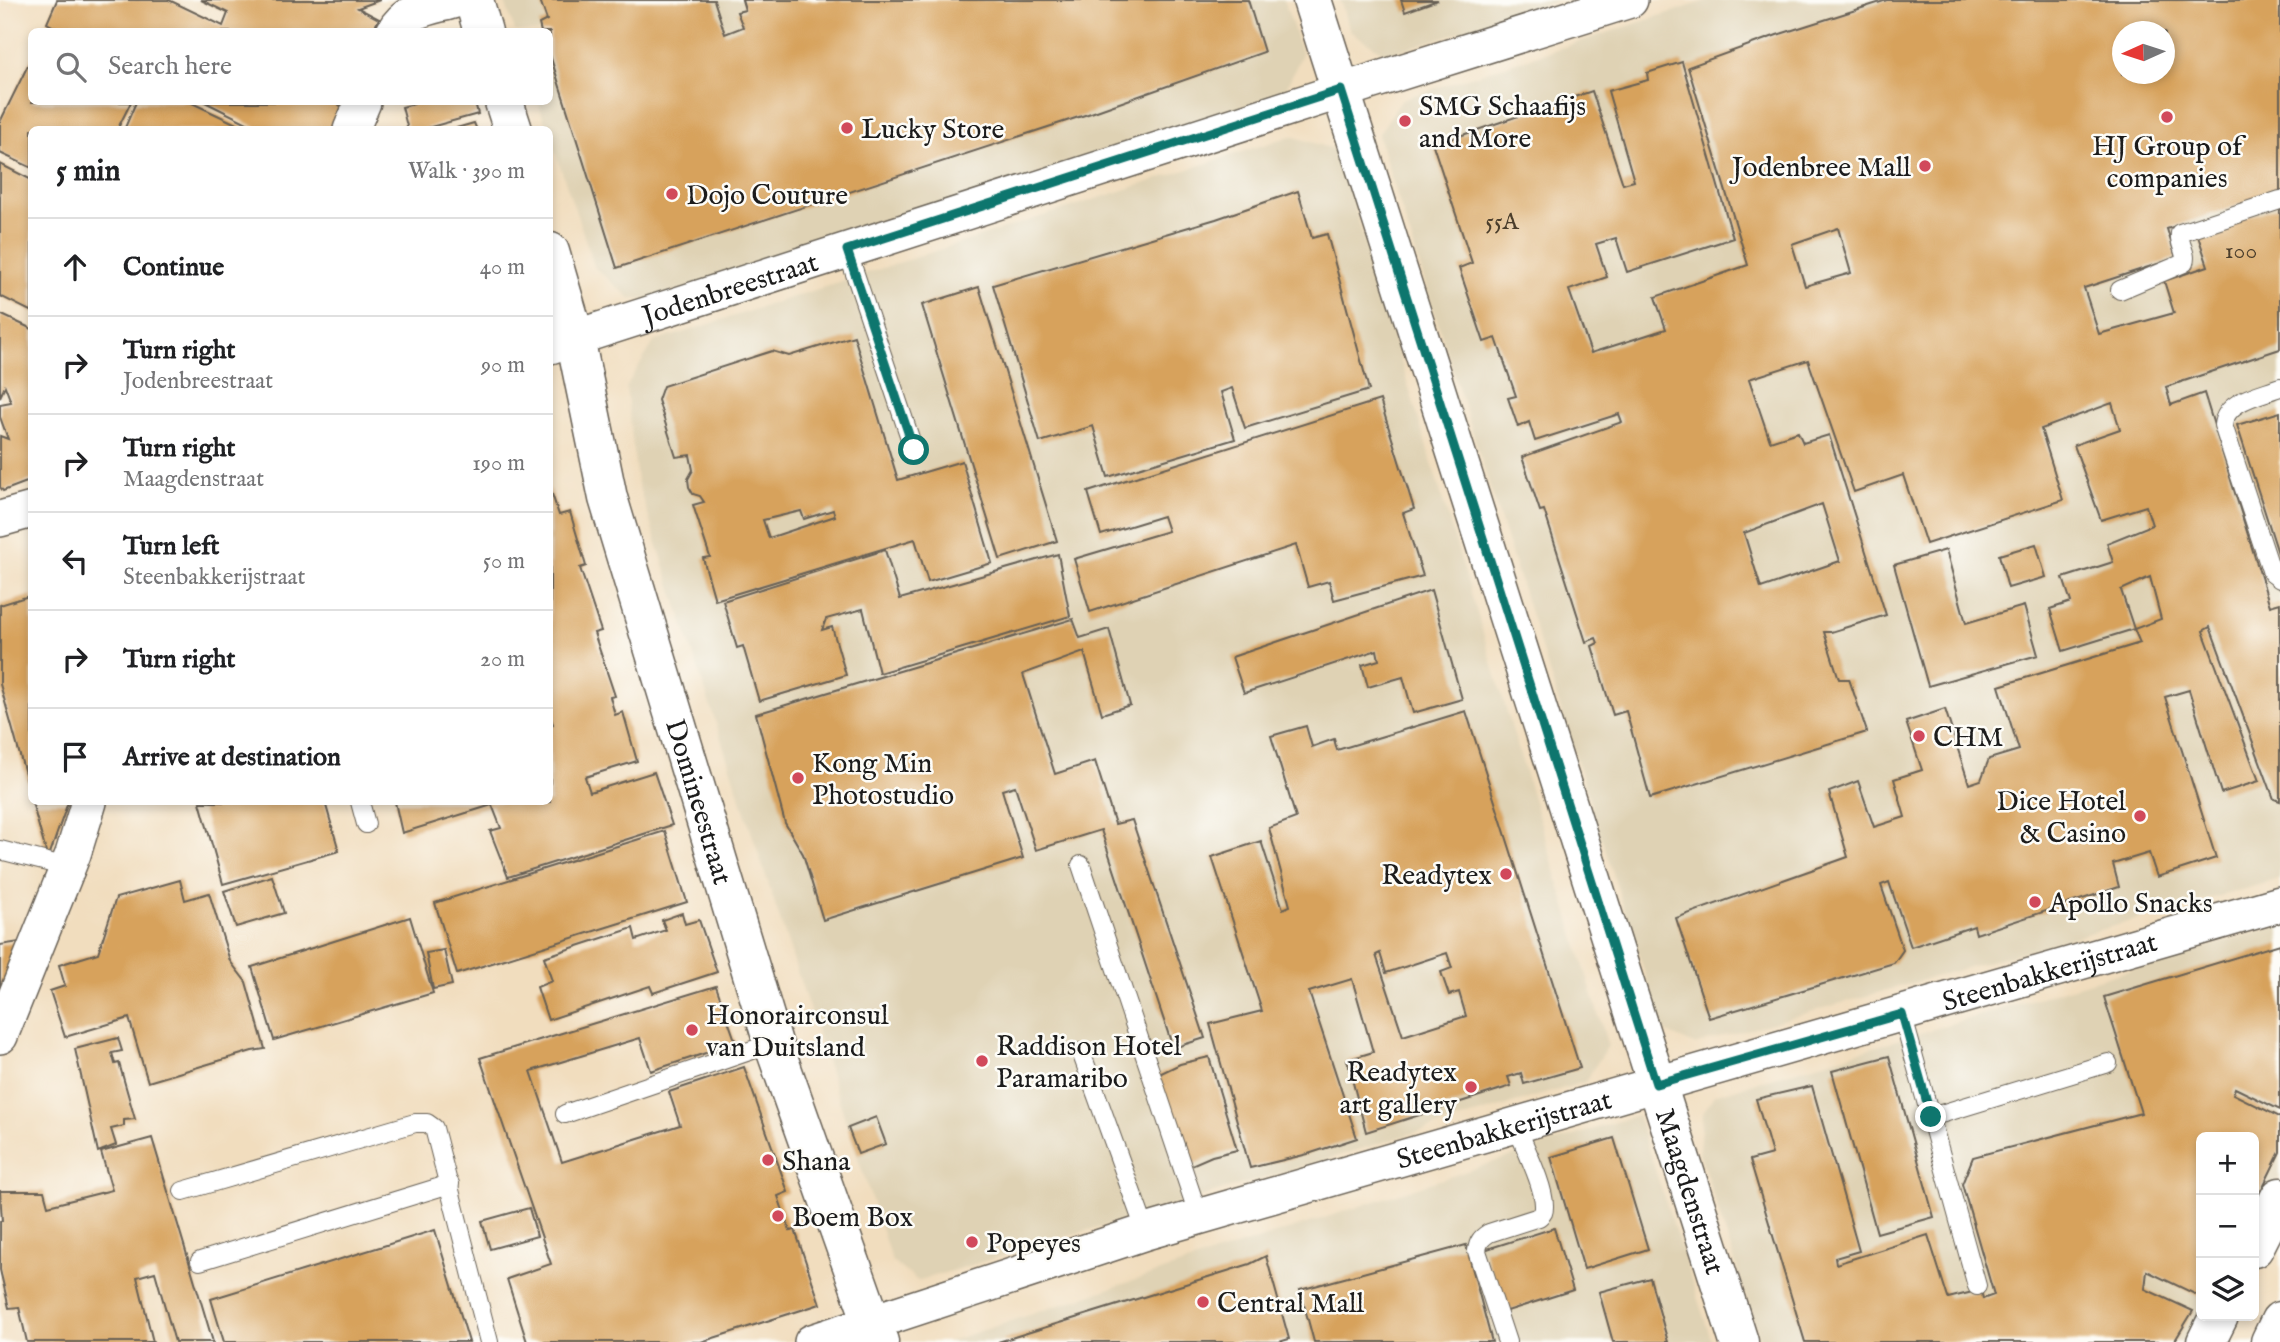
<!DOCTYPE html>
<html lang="en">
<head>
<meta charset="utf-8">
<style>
  body { margin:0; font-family:"IM FELL English",serif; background:#f2f2f2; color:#202124 }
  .controls { position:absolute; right:21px; bottom:21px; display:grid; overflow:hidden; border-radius:10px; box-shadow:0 4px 10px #0003 }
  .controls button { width:63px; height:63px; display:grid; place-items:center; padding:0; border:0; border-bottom:2px solid #e0e0e0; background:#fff; color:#202124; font:35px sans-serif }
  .compass { position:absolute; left:2112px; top:21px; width:63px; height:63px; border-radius:50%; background:#fff; box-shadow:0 4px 10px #0003; rotate:267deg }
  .stop { position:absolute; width:21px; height:21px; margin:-16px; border:5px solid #0f766e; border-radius:50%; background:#fff }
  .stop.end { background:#0f766e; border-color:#fff; box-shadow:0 2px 7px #0008 }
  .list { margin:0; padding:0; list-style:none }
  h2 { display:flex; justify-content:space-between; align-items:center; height:91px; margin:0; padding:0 28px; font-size:30px }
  h2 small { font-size:23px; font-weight:400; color:#757577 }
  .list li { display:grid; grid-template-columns:46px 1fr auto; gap:21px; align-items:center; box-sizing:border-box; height:98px; padding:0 28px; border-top:2px solid #e0e0e0 }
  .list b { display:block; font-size:26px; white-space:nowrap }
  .list p { margin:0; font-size:23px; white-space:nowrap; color:#757577 }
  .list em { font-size:23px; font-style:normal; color:#757577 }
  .icon { flex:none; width:38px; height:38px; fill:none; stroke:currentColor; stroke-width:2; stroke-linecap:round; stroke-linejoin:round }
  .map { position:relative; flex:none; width:2280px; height:1342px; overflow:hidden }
  .search { position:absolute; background:#fff; box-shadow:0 4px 10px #0003; left:28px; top:28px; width:525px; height:77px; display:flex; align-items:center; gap:18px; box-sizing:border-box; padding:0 24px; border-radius:10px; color:#757577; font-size:26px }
  .panel { position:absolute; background:#fff; box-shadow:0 4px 10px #0003; left:28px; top:126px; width:525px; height:679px; border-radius:10px }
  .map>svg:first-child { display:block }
  .built { fill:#dfd2b4; fill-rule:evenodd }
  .building { fill:#d7a25c; fill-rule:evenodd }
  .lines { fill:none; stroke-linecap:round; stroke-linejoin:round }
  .lane-casing { stroke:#676055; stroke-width:20 }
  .street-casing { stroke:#676055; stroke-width:38 }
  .secondary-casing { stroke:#676055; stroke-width:41 }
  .lane { stroke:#fff; stroke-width:18 }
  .street { stroke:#fff; stroke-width:35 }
  .secondary { stroke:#fff; stroke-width:38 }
  .route { stroke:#0f766e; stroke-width:9 }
  .poi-dot { fill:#d1495b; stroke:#fdfcf7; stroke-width:2.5 }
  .labels { text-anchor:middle; stroke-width:5; stroke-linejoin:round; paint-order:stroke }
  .number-label { font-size:24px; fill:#4b3e2c }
  .poi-label { font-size:28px; fill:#1c1c1c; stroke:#fdfcf7; text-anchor:start }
  .street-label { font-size:28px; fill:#1c1c1c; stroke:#fdfcf7 }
</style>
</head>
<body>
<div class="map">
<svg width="2280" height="1342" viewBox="0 0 2280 1342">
  <rect width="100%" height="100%" fill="#fdfcf7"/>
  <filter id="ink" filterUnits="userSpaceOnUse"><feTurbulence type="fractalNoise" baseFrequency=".0143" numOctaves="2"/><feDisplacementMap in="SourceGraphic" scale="14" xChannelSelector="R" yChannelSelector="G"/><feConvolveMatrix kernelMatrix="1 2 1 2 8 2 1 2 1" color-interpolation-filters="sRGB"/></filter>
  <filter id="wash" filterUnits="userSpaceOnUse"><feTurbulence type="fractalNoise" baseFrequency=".00686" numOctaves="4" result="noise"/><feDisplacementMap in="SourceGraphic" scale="28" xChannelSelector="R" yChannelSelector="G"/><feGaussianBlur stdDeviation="1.57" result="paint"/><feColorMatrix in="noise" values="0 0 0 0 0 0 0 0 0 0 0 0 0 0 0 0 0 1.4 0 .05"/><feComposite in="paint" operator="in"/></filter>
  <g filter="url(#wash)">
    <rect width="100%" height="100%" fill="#f1ddbe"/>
    <!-- built -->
    <g class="built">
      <polygon points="504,0 1284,0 1302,54 1281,99 651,301 630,298 595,268 538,102 550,102 550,32 515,31"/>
      <polygon points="1340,0 1560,0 1387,55 1350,31"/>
      <path d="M1709,0H2280V879L1694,1045L1663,1031L1378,135L1402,99ZM2122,32H2164V74H2122Z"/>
      <polygon points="1291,136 1337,150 1608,1046 1585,1082 918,1281 892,1262 637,482 626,387 654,342"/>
      <polygon points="2280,925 2280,1176 2254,1226 2254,1137 2201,1137 2201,1316 2193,1342 1761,1342 1699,1152 1702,1115 1714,1095"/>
      <polygon points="1637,1115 1712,1342 947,1342"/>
    </g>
    <g id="blocks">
      <!-- building -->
      <g class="building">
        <polygon points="57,0 169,0 223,26 228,13 201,0 380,0 358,8 379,19 372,32 63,32 47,23"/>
        <polygon points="540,0 714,0 725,34 743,27 737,12 745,10 742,0 1248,0 1264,52 1091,113 617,268 550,55 550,32 541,32 539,24 547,20"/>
        <polygon points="1401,0 1438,0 1405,12"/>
        <path d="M1887,0H2280V191L2167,229L2176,258L2084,288L2099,334L2174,313L2164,281L2208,266L2197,233L2280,206V349L2166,387L2171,405L2204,393L2270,606L2280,603V801L2274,799L2210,627L2203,631L2259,781L2221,793L2189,690L2165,697L2216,858L2157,877L2149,853L2113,864L2119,887L1976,934L1974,926L1911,947L1889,882L1881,885L1903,950L1894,963L1709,1018L1676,918L1848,857L1829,792L1858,781L1874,827L1905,817L1894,779L1922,770L1906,722L1945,709L1969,784L1981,780L1989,759L2019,750L1999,686L2140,643L2134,629L2161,619L2150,577L2121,590L2134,629L2063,651L2050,609L2071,602L2063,578L2113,562L2107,543L2152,525L2146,506L2101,520L2074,445L2120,429L2112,403L2041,429L2063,500L1926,544L1903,475L1854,492L1808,360L1749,379L1770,441L1798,432L1803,443L1829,435L1886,615L1831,632H1824L1839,679H1849L1867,732L1650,798L1626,711L1613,715L1592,646L1598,643L1596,638L1586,642L1544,510L1540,511L1522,457L1622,422L1619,414L1535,441L1529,422L1518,427L1508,398L1516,396L1496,338L1484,342L1459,268L1472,263L1433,145L1592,91L1623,184L1634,181L1608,91L1648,80L1647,73L1682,62L1733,238L1627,272L1616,238L1596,244L1607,277L1569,290L1591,353L1666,329L1655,297L1748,265L1688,67L1777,35ZM2122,32H2165L2164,74H2122ZM1838,228L1851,273L1805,286L1792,244ZM1822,504L1840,561L1761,588L1744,533Z"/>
        <polygon points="32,57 32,102 131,102 117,130 32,130 32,168 0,153 0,122"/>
        <polygon points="136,102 190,102 249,130 124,130"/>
        <polygon points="205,102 340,102 338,104 345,109 335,130 261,130"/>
        <polygon points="413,102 475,102 478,114 420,130 408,130 402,107 414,104"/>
        <polygon points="474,123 477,130 453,130 453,129"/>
        <polygon points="0,164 32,180 32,312 0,296"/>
        <polygon points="1298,191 1312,238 1327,234 1369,390 1245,428 1232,388 1221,392 1235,439 1108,477 1093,426 1040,442 993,285 1216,219"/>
        <polygon points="979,287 1057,541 1000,559 922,305"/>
        <polygon points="0,314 32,329 32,480 3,491 0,487 0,436 8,439 0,417 0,404 11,402 5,386 0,397"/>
        <path d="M854,336L898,480L962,461L992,563L928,582L915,539L715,600L703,558L710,557L693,505L704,502L700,496L693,494L689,487L688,479L693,470L690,455L676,457L658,400L663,386L772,351L789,356ZM833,510L835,516L769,538L763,520L801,511L804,519Z"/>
        <polygon points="1380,400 1414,509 1403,513 1423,576 1334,600 1329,581 1308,587 1296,545 1090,612 1074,559 1168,531 1163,516 1101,535 1088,492"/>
        <polygon points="2280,412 2280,556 2279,556 2237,425"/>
        <polygon points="550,488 559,515 570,512 586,566 580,568 601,631 594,633 615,696 610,697 615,715 623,712 637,761 585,777 590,792 654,772 672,825 508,877 490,831 501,828 492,805 402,833 395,802 550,802 550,726 553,724 550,716"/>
        <polygon points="2036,544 2046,577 2008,588 1999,555"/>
        <polygon points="885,550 900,599 1058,554 1070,616 879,673 863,609 826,619 822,630 832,627 846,675 759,701 743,646 737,648 723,601"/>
        <polygon points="1946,550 1966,623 2024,606 2038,655 1928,686 1894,565"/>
        <polygon points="1431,590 1462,699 1413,713 1403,677 1368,687 1362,665 1379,660 1377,650 1244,693 1232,657"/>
        <polygon points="32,595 32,795 31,795 0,684 0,605"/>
        <polygon points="1073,619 1080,638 1109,629 1130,705 1102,714 1084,652 1023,674 1055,774 1095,761 1115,824 1132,820 1205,1038 1173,1048 1101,830 1036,850 1015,786 1002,790 1023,858 823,920 803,854 785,823 756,714"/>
        <path d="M1466,711L1580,1068L1524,1084L1521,1073L1508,1077L1511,1086L1366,1132L1347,1060L1373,1052L1352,979L1309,992L1357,1138L1308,1154L1250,1168L1210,1024L1262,1011L1212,857L1261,841L1283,909L1290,906L1269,828L1296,818L1271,736L1306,726L1312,747L1334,739L1337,750ZM1380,953L1386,973L1447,953L1452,968L1441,972L1449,995L1459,992L1466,1016L1403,1036L1376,955Z"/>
        <polygon points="32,802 68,802 48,859"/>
        <polygon points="200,802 325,802 339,851 223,884"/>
        <polygon points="665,831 687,902 457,974 435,903"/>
        <polygon points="272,876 284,913 236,927 224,891"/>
        <polygon points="180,880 185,900 209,893 230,961 246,982 265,1049 252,1051 148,1082 129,1018 65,1037 50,991 65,986 59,965 98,953 116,898"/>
        <polygon points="682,913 685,924 699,920 717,972 653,993 650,986 548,1020 537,987 552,981 544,957 633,928 636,940 666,930 662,920"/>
        <polygon points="410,917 433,993 274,1040 252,967"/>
        <polygon points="26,941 0,1006 0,945"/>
        <polygon points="2280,944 2280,1110 2235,1088 2233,1094 2280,1117 2280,1152 2254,1205 2254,1137 2201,1137 2201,1297 2147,1271 2145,1289 2193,1311 2174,1342 1805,1342 1750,1160 1772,1154 1756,1099 1812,1086 1859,1251 1835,1258 1836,1264 1928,1235 1948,1298 1981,1290 1983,1299 1994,1295 1962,1184 1973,1157 2141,1113 2104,997"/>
        <polygon points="444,950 452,985 433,989 426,953"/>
        <polygon points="716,986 736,1043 651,1071 640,1038 531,1071 562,1162 680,1125 669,1092 744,1067 788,1192 778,1196 790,1231 795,1230 820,1304 701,1342 527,1342 507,1279 551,1264 480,1058"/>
        <polygon points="118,1038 122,1051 112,1053 115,1064 119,1063 135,1119 124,1120 124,1126 111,1129 116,1145 98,1152 75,1049"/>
        <polygon points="1889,1056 1934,1217 1877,1233 1832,1071"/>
        <polygon points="1209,1057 1237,1150 1212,1156 1187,1167 1157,1075 1180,1064"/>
        <polygon points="876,1117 886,1144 858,1154 848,1128"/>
        <polygon points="152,1138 213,1342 175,1342 155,1272 137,1277 153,1342 27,1342 19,1307 9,1308 0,1270 0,1221 2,1221 0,1191 44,1191 48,1206 112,1190 101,1152"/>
        <polygon points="1614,1138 1648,1249 1584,1269 1551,1157"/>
        <polygon points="529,1208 537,1236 490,1249 482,1221"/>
        <polygon points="1554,1228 1573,1290 1504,1312 1484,1250"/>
        <polygon points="435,1230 469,1342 224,1342 211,1299"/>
        <polygon points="1466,1245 1492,1342 1314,1342 1300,1290"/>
        <polygon points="1266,1256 1289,1339 1279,1342 998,1342 1250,1264"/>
        <polygon points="1650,1278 1668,1342 1613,1342 1599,1292"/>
      </g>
    </g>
  </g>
  <g filter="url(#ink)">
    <use href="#blocks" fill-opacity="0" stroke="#676055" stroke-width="2"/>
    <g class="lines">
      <!-- lane casing -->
      <g class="lane-casing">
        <g id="lane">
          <polyline points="847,250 914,450"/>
          <path d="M2120,290L2184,263C2188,253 2178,244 2180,233L2280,200"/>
          <path d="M2280,387C2260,395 2226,400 2223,425L2272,573L2280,579"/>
          <polyline points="360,802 366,824"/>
          <polyline points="0,850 67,867"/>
          <polyline points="1081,865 1199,1217"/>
          <polyline points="1902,1014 1977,1286"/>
          <polyline points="1081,1052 1146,1232"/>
          <polyline points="565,1114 773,1043"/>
          <polyline points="1931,1117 2108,1063"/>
          <polyline points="183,1191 415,1123 427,1123 434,1128 489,1342"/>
          <polyline points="200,1261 450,1184"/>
          <path d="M1507,1342L1477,1251C1478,1242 1481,1238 1489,1233L1539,1217C1543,1213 1544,1213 1544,1207C1545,1187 1524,1146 1516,1125"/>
        </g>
      </g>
      <!-- street casing -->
      <g class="street-casing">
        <g id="street">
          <path d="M394,32C406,8 433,7 456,0"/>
          <polyline points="351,130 363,102"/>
          <path id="s1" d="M550,346L1341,91L1630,0"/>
          <polyline points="0,519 32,510"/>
          <polyline points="0,1036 73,854 89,802"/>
          <path id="s2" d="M812,1342L1146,1232L2280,904"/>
        </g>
      </g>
      <!-- secondary casing -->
      <g class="secondary-casing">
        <g id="secondary">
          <polyline points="474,0 483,32"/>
          <path id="s3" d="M1312,0L1739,1342"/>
          <polyline points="504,102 513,130"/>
          <path id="s4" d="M550,252L575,338L608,498L773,1043L879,1342"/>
          <polyline points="2254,1248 2280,1197"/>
          <polyline points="2206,1342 2219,1316"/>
          <polyline points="2270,1342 2280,1321"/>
        </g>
      </g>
      <!-- lane -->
      <use href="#lane" class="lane"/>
      <!-- street -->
      <use href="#street" class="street"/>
      <!-- secondary -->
      <use href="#secondary" class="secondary"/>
    </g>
  </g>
  <g class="lines" filter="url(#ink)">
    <!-- route -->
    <polyline class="route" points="914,450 847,250 1341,90 1656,1084 1902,1014 1931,1117"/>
  </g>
  <!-- markers -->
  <g class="poi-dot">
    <circle cx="2167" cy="117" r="7"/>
    <circle cx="1405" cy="121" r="7"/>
    <circle cx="847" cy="128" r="7"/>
    <circle cx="1925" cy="166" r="7"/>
    <circle cx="672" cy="194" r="7"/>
    <circle cx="1919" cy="736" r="7"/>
    <circle cx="798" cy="778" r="7"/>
    <circle cx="2140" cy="816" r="7"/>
    <circle cx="1506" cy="874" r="7"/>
    <circle cx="2035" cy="902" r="7"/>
    <circle cx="692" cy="1030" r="7"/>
    <circle cx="982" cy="1061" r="7"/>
    <circle cx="1471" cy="1087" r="7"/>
    <circle cx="768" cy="1160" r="7"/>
    <circle cx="778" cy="1216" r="7"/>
    <circle cx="972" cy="1242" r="7"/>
    <circle cx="1203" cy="1302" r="7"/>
  </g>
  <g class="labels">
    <!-- number labels -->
    <g class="number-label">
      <text x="1502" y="229">55A</text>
      <text x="2241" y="258">100</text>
    </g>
    <!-- poi labels -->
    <g class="poi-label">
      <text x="1419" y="115">SMG Schaafijs<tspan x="1419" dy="32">and More</tspan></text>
      <text x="861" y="138">Lucky Store</text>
      <text x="2167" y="155" text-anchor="middle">HJ Group of<tspan x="2167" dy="32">companies</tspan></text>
      <text x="1911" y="176" text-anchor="end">Jodenbree Mall</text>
      <text x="686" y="204">Dojo Couture</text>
      <text x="1933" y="746">CHM</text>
      <text x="812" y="772">Kong Min<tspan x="812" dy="32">Photostudio</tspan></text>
      <text x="2126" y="810" text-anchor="end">Dice Hotel<tspan x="2126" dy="32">&amp; Casino</tspan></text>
      <text x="1492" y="884" text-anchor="end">Readytex</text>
      <text x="2049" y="912">Apollo Snacks</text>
      <text x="706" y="1024">Honorairconsul<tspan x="706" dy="32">van Duitsland</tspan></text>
      <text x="996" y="1055">Raddison Hotel<tspan x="996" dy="32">Paramaribo</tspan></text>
      <text x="1457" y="1081" text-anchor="end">Readytex<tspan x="1457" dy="32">art gallery</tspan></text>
      <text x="782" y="1170">Shana</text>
      <text x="792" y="1226">Boem Box</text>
      <text x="986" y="1252">Popeyes</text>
      <text x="1217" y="1312">Central Mall</text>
    </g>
    <!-- street labels -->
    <g class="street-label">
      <text dy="10" stroke="none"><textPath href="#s1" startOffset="189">Jodenbreestraat</textPath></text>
      <text dy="10" stroke="none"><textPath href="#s4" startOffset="570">Domineestraat</textPath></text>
      <text dy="10" stroke="none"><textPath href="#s2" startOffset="1292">Steenbakkerijstraat</textPath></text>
      <text dy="10" stroke="none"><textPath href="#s2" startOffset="724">Steenbakkerijstraat</textPath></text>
      <text dy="10" stroke="none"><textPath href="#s3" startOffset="1250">Maagdenstraat</textPath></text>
    </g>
  </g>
</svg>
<div class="controls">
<button>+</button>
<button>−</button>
<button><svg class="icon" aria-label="layers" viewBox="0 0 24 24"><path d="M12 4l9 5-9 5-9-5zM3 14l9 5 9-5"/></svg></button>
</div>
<svg class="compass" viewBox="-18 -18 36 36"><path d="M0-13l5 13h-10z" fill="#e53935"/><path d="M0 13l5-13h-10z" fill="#757577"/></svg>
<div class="stop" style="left:914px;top:450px"></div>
<div class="stop end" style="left:1931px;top:1117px"></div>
<div class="search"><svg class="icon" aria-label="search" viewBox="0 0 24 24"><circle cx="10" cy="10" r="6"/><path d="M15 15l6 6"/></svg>Search here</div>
<section class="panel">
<h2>5 min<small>Walk · 390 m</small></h2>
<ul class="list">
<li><svg class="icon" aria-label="ahead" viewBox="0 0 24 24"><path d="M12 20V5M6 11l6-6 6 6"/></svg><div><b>Continue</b></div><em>40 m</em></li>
<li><svg class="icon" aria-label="right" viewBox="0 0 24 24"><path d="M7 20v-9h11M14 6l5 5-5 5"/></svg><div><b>Turn right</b><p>Jodenbreestraat</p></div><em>90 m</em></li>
<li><svg class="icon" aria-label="right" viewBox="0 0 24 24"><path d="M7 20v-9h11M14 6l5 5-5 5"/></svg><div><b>Turn right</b><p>Maagdenstraat</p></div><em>190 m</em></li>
<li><svg class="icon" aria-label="left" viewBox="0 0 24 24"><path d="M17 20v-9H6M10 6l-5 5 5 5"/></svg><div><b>Turn left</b><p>Steenbakkerijstraat</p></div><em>50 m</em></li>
<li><svg class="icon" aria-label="right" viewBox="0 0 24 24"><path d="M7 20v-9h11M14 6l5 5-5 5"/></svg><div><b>Turn right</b></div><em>20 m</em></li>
<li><svg class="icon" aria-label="arrive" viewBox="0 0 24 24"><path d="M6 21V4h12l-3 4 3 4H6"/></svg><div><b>Arrive at destination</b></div></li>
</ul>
</section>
</div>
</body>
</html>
